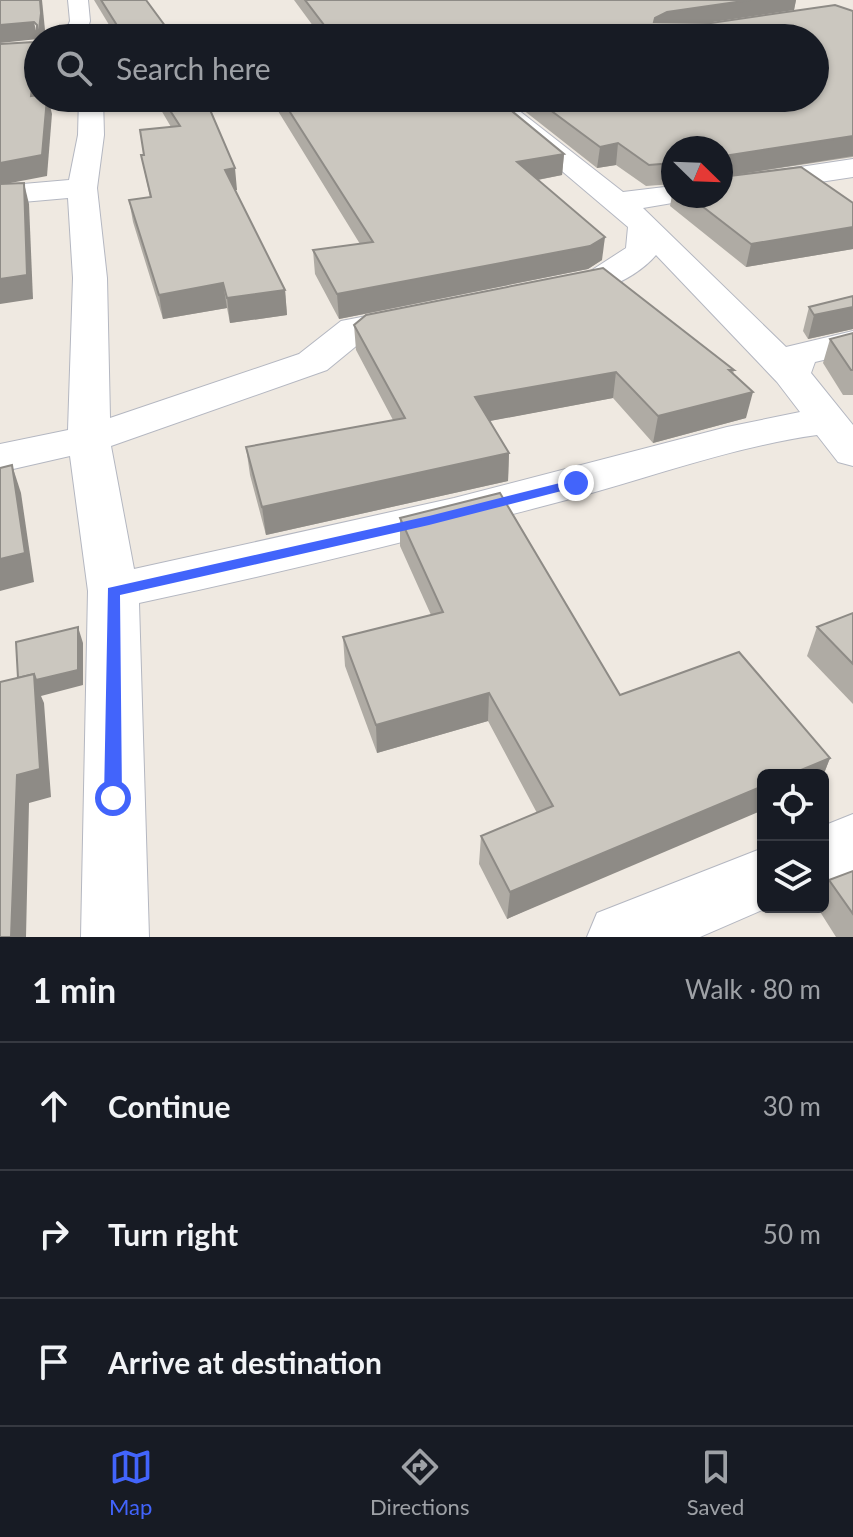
<!DOCTYPE html>
<html lang="en">
<head>
<meta charset="utf-8">
<style>
  body { margin:0; font-family:Lato,sans-serif; background:#20242c; color:#f1f3f6 }
  .controls { position:absolute; right:24px; bottom:24px; display:grid; overflow:hidden; border-radius:12px; box-shadow:0 2px 6px #0004 }
  .controls button { width:72px; height:72px; display:grid; place-items:center; padding:0; border:0; border-bottom:2px solid #363941; background:#171b24; color:#f1f3f6; font:40px sans-serif }
  .compass { position:absolute; left:661px; top:136px; width:72px; height:72px; border-radius:50%; background:#171b24; box-shadow:0 2px 6px #0004; rotate:113deg }
  .stop { position:absolute; width:24px; height:24px; margin:-18px; border:6px solid #4264fb; border-radius:50%; background:#fff }
  .stop.end { background:#4264fb; border-color:#fff; box-shadow:0 2px 8px #0008 }
  .list { margin:0; padding:0; list-style:none }
  h2 { display:flex; justify-content:space-between; align-items:center; height:104px; margin:0; padding:0 32px; font-size:34px }
  h2 small { font-size:26px; font-weight:400; color:#9ea1a6 }
  .list li { display:grid; grid-template-columns:52px 1fr auto; gap:24px; align-items:center; box-sizing:border-box; height:128px; padding:0 32px; border-top:2px solid #363941 }
  .list b { display:block; font-size:30px; white-space:nowrap }
  .list em { font-size:26px; font-style:normal; color:#9ea1a6 }
  .icon { flex:none; width:44px; height:44px; fill:none; stroke:currentColor; stroke-width:2; stroke-linecap:round; stroke-linejoin:round }
  .map { position:relative; flex:none; width:853px; height:937px; overflow:hidden }
  .search { position:absolute; background:#171b24; box-shadow:0 2px 6px #0004; left:24px; right:24px; top:24px; height:88px; display:flex; align-items:center; gap:20px; box-sizing:border-box; padding:0 28px; border-radius:44px; color:#9ea1a6; font-size:30px }
  .sheet { height:488px; background:#171b24 }
  nav { display:flex; justify-content:space-around; align-items:center; box-sizing:border-box; height:112px; border-top:2px solid #363941; background:#171b24; font-size:22px; color:#9ea1a6 }
  nav a { display:grid; justify-items:center; gap:4px }
  nav .on { color:#4264fb }
  .map>svg:first-child { display:block }
  .lines { fill:none; stroke-linecap:round; stroke-linejoin:round }
  .minor-casing { stroke:#b4b7c1; stroke-width:2 }
  .minor { fill:#fff; fill-rule:evenodd }
  .wall { fill:#afaba4 }
  .shaded-wall { fill:#8e8b86 }
  .building { fill:#cbc7bf; stroke:#8e8b86; stroke-width:2 }
  .route { fill:#4264fb }
</style>
</head>
<body>
<div class="map">
<svg width="853" height="937" viewBox="0 0 853 937">
  <rect width="100%" height="100%" fill="#efe9e1"/>
  <g class="lines">
    <!-- minor casing -->
    <g class="minor-casing">
      <g id="minor">
        <polygon points="68,0 88,0 90,21 85,38 63,38 70,21"/>
        <path d="M79,98H103L104,135L97,188L107,278L110,418L299,354L341,321L413,307L426,310L431,318L426,326L366,338L327,370L111,446L134,569L454,498L727,427L800,412L777,382L656,255C633,282 577,305 543,296L538,289L543,282L589,272L626,248L628,227L476,98H503L623,192L673,186V196H687L684,201L643,208L786,347L853,331V353L815,362L811,373L853,425V466L838,462L817,435C732,447 652,477 570,499C427,537 283,572 139,603L149,937H81L88,591L70,456L0,472V444L68,430L73,278L68,198L0,204V186L69,180L78,135Z"/>
        <polygon points="853,159 853,177 721,197 718,196 721,196 721,179"/>
        <polygon points="853,814 853,873 823,884 823,826"/>
        <polygon points="763,848 763,907 769,907 700,937 587,937 597,913"/>
      </g>
    </g>
    <!-- minor -->
    <use href="#minor" class="minor"/>
  </g>
  <!-- wall -->
  <g class="wall">
    <polygon points="94,0 146,0 174,38 117,38"/>
    <polygon points="294,0 796,0 794,10 703,23 853,11 853,157 721,177 853,203 853,249 746,267 670,206 673,190 673,196 721,196 673,148 673,184 646,186 616,165 597,168 508,98 815,98 815,38 322,38"/>
    <polygon points="154,98 205,98 237,190 235,190 285,290 287,315 230,323 227,308 163,319 133,222 129,200 150,197 141,155 144,155 171,127"/>
    <polygon points="270,98 496,98 564,154 562,175 538,180 602,260 588,269 339,319 315,274 313,250 360,244"/>
    <polygon points="853,296 853,329 808,339 803,331 809,307"/>
    <polygon points="354,325 734,370 733,374 746,418 653,443 613,398 489,421 509,453 508,481 266,535 250,475 246,447 393,420 356,350"/>
    <polygon points="853,333 853,395 843,395 823,363 830,339"/>
    <polygon points="400,518 620,695 830,758 823,776 507,919 479,864 481,836 537,813 488,721 377,753 345,666 343,637 431,615 400,546"/>
    <polygon points="853,613 853,704 807,656 817,627"/>
    <polygon points="853,871 853,937 836,937 817,907 823,907 823,894 829,880"/>
  </g>
  <!-- shaded-wall -->
  <g class="shaded-wall">
    <polygon points="40,0 42,0 45,30 44,38 38,38"/>
    <polygon points="750,0 796,0 794,10 665,29 653,35 655,18 667,12"/>
    <polygon points="34,22 38,39 0,43 0,25"/>
    <polygon points="38,39 38,94 36,115 31,96"/>
    <polygon points="47,98 48,98 52,114 47,176 0,185 0,163"/>
    <polygon points="853,136 853,156 721,177 723,156"/>
    <polygon points="618,143 616,165 597,168 600,147"/>
    <polygon points="564,154 562,175 516,184 517,162"/>
    <polygon points="235,168 237,190 227,191 225,170"/>
    <polygon points="24,183 29,204 33,299 0,304 0,279"/>
    <polygon points="853,227 853,249 746,267 751,244"/>
    <polygon points="605,237 602,260 588,269 339,319 337,294"/>
    <polygon points="223,283 227,308 163,319 159,295"/>
    <polygon points="285,290 287,315 230,323 227,298"/>
    <polygon points="853,307 853,329 808,339 814,315"/>
    <polygon points="616,372 613,398 474,424 475,397"/>
    <polygon points="753,392 746,418 653,443 658,416"/>
    <polygon points="509,453 508,481 266,535 262,507"/>
    <polygon points="12,465 21,493 34,582 0,591 0,559"/>
    <polygon points="78,627 83,643 83,685 41,696 44,703 51,797 29,803 26,937 11,937 17,775 34,674"/>
    <polygon points="489,693 488,721 377,753 376,725"/>
    <polygon points="830,758 823,776 789,775"/>
    <polygon points="763,786 763,810 507,919 510,892"/>
  </g>
  <!-- building -->
  <g class="building">
    <polygon points="0,0 40,0 41,13 31,96 38,95 38,98 47,98 42,155 0,163 0,44 34,42 37,39 37,25 34,22 0,25"/>
    <polygon points="101,0 146,0 174,38 125,38"/>
    <polygon points="305,0 750,0 667,12 655,18 654,22 711,23 835,5 853,11 853,136 723,156 721,177 801,167 853,203 853,227 751,244 689,196 721,196 721,148 673,148 673,163 649,165 618,143 600,147 534,98 815,98 815,38 334,38"/>
    <polygon points="162,98 205,98 235,168 225,170 285,290 227,298 223,283 159,295 129,200 151,197 141,155 144,155 140,130 180,126"/>
    <polygon points="281,98 496,98 564,154 517,162 605,237 590,246 337,294 313,250 373,242"/>
    <polygon points="24,183 27,275 0,279 0,184"/>
    <polygon points="603,268 734,370 729,370 753,392 658,416 616,372 475,397 509,453 262,507 246,447 405,418 354,325 366,315"/>
    <polygon points="853,296 853,307 814,315 809,307"/>
    <polygon points="853,333 853,370 851,370 830,339"/>
    <polygon points="12,465 25,553 0,559 0,468"/>
    <polygon points="500,493 620,695 739,652 830,758 789,775 763,775 763,786 510,892 481,836 553,806 489,693 376,725 343,637 443,612 400,518"/>
    <polygon points="853,613 853,664 817,627"/>
    <polygon points="78,627 78,670 36,680 34,674 18,678 16,642"/>
    <polygon points="34,674 40,769 17,775 11,937 0,937 0,682"/>
    <polygon points="853,871 853,914 829,880"/>
  </g>
  <!-- route -->
  <polygon class="route" points="576,479 581,480 581,486 429,525 120,595 122,798 119,803 107,803 104,798 108,588 429,516"/>
</svg>
<div class="controls">
<button><svg class="icon" aria-label="locate" viewBox="0 0 24 24"><circle cx="12" cy="12" r="6"/><path d="M12 2v4M12 18v4M2 12h4M18 12h4"/></svg></button>
<button><svg class="icon" aria-label="layers" viewBox="0 0 24 24"><path d="M12 4l9 5-9 5-9-5zM3 14l9 5 9-5"/></svg></button>
</div>
<svg class="compass" viewBox="-18 -18 36 36"><path d="M0-13l5 13h-10z" fill="#e53935"/><path d="M0 13l5-13h-10z" fill="#9ea1a6"/></svg>
<div class="stop" style="left:113px;top:798px"></div>
<div class="stop end" style="left:576px;top:483px"></div>
<div class="search"><svg class="icon" aria-label="search" viewBox="0 0 24 24"><circle cx="10" cy="10" r="6"/><path d="M15 15l6 6"/></svg>Search here</div>
</div>
<section class="sheet">
<h2>1 min<small>Walk · 80 m</small></h2>
<ul class="list">
<li><svg class="icon" aria-label="ahead" viewBox="0 0 24 24"><path d="M12 20V5M6 11l6-6 6 6"/></svg><div><b>Continue</b></div><em>30 m</em></li>
<li><svg class="icon" aria-label="right" viewBox="0 0 24 24"><path d="M7 20v-9h11M14 6l5 5-5 5"/></svg><div><b>Turn right</b></div><em>50 m</em></li>
<li><svg class="icon" aria-label="arrive" viewBox="0 0 24 24"><path d="M6 21V4h12l-3 4 3 4H6"/></svg><div><b>Arrive at destination</b></div></li>
</ul>
</section>
<nav>
<a class="on"><svg class="icon" aria-label="map" viewBox="0 0 24 24"><path d="M3 6l6-2 6 2 6-2v14l-6 2-6-2-6 2zM9 4v14M15 6v14"/></svg>Map</a>
<a><svg class="icon" aria-label="directions" viewBox="0 0 24 24"><path d="M12 3l9 9-9 9-9-9zM9 14v-3h6M13 9l2 2-2 2"/></svg>Directions</a>
<a><svg class="icon" aria-label="saved" viewBox="0 0 24 24"><path d="M7 4h10v16l-5-4-5 4z"/></svg>Saved</a>
</nav>
</body>
</html>
